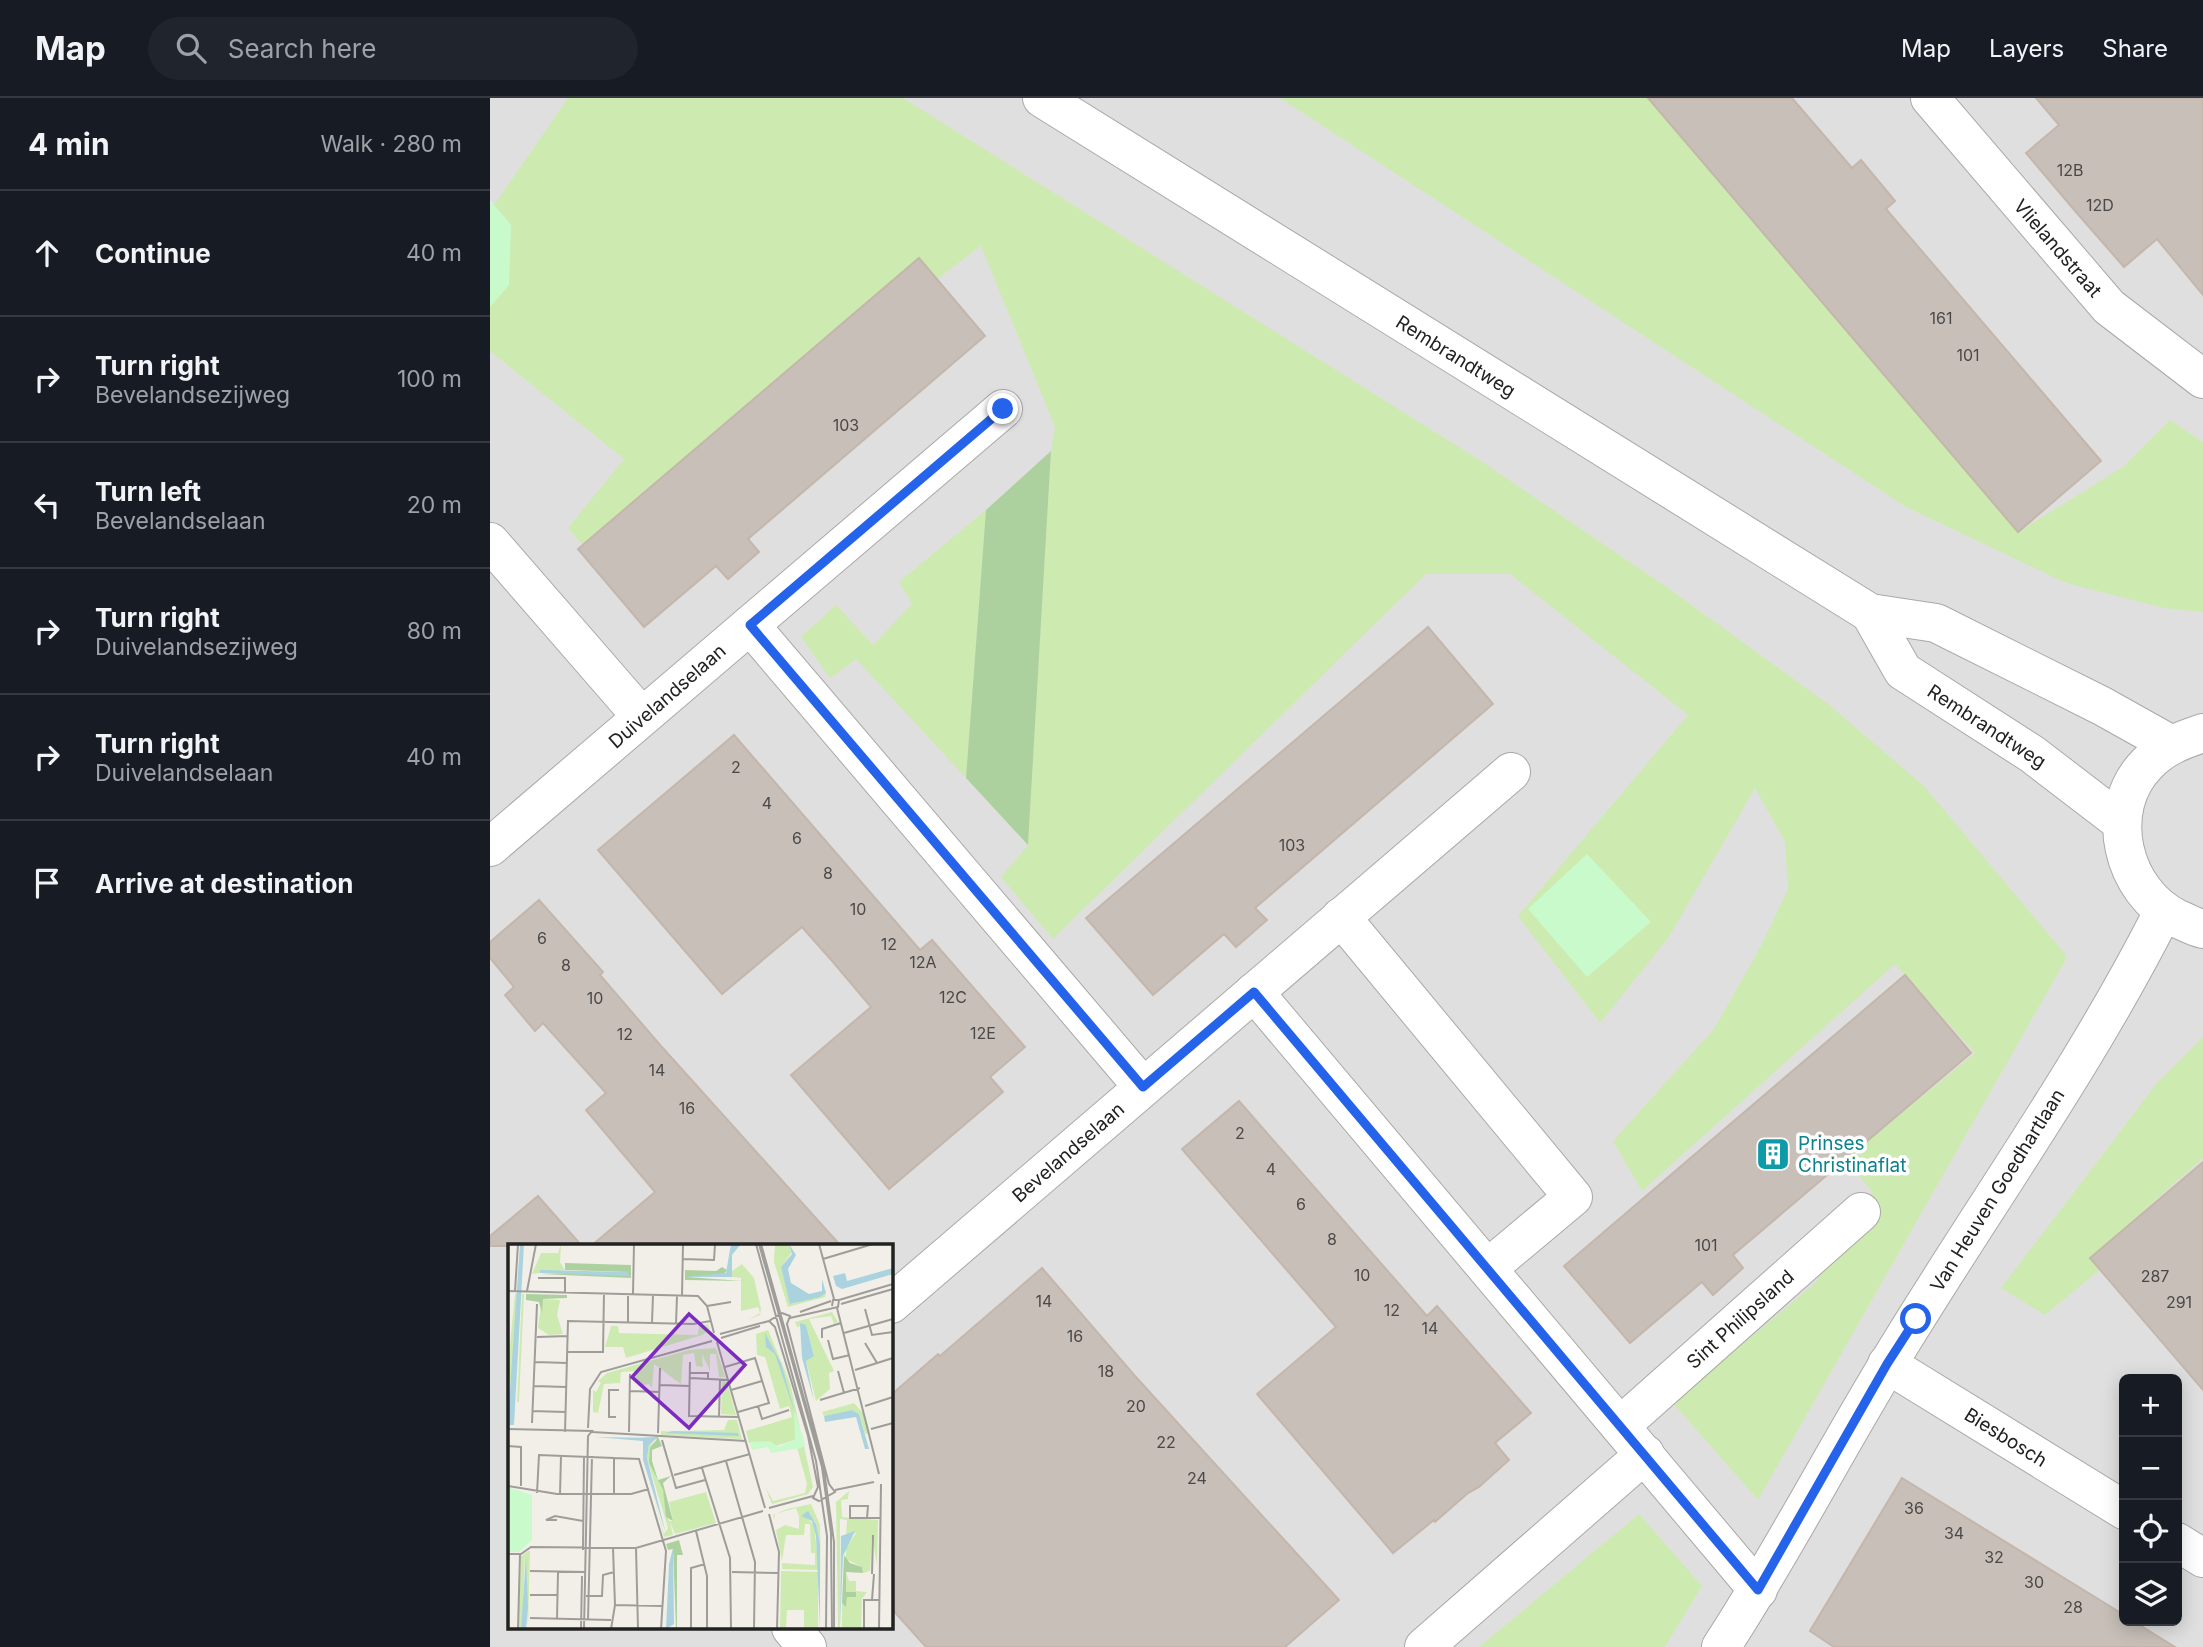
<!DOCTYPE html>
<html lang="en">
<head>
<meta charset="utf-8">
<style>
  body { margin:0; font-family:Inter,sans-serif; background:#20242c; color:#f1f3f6 }
  .controls { position:absolute; right:21px; bottom:21px; display:grid; overflow:hidden; border-radius:10px; box-shadow:0 4px 18px #0003 }
  .controls button { width:63px; height:63px; display:grid; place-items:center; padding:0; border:0; border-bottom:2px solid #363941; background:#171b24; color:#f1f3f6; font:35px sans-serif }
  .stop { position:absolute; width:21px; height:21px; margin:-16px; border:5px solid #2563eb; border-radius:50%; background:#fff }
  .stop.end { background:#2563eb; border-color:#fff; box-shadow:0 2px 7px #0008 }
  .list { margin:0; padding:0; list-style:none }
  h2 { display:flex; justify-content:space-between; align-items:center; height:91px; margin:0; padding:0 28px; font-size:30px }
  h2 small { font-size:23px; font-weight:400; color:#9ea1a6 }
  .list li { display:grid; grid-template-columns:46px 1fr auto; gap:21px; align-items:center; box-sizing:border-box; height:126px; padding:0 28px; border-top:2px solid #363941 }
  .list b { display:block; font-size:26px; white-space:nowrap }
  .list p { margin:0; font-size:23px; white-space:nowrap; color:#9ea1a6 }
  .list em { font-size:23px; font-style:normal; color:#9ea1a6 }
  .icon { flex:none; width:38px; height:38px; fill:none; stroke:currentColor; stroke-width:2; stroke-linecap:round; stroke-linejoin:round }
  .map { position:relative; flex:none; width:1713px; height:1549px; overflow:hidden }
  header { display:flex; align-items:center; gap:42px; box-sizing:border-box; height:98px; padding:0 35px; background:#171b24; border-bottom:2px solid #363941 }
  header strong { font-size:33px }
  nav { display:flex; gap:38px; margin-inline-start:auto; font-size:24px }
  .search { width:490px; height:63px; background:#20242c; display:flex; align-items:center; gap:18px; box-sizing:border-box; padding:0 24px; border-radius:38px; color:#9ea1a6; font-size:26px }
  main { display:flex }
  aside { flex:1; background:#171b24 }
  .map>svg:first-child { display:block }
  .residential { fill:#e0dfdf; fill-rule:evenodd }
  .grass { fill:#cdebb0 }
  .forest { fill:#add19e }
  .park { fill:#c8facc }
  .building { fill:#c7bfb8; stroke:#c4b6ab; stroke-width:2 }
  .lines { fill:none; stroke-linecap:round; stroke-linejoin:round }
  .minor-casing { stroke:#a9a9a9; stroke-width:40 }
  .tertiary-casing { stroke:#a9a9a9; stroke-width:40 }
  .minor { stroke:#fff; stroke-width:38 }
  .tertiary { stroke:#fff; stroke-width:38 }
  .route { stroke:#2563eb; stroke-width:9 }
  .labels { text-anchor:middle; stroke-width:7; stroke-linejoin:round; paint-order:stroke }
  .number-label { font-size:16px; fill:#4b4948 }
  .street-label { font-size:19px; fill:#222; stroke:#fff }
  .culture-label { font-size:19px; fill:#0d838f; stroke:#fff; text-anchor:start }
  .inset-road { fill:none; stroke:#9f9d99; stroke-width:2 }
  .view { fill:#7b2cbf; fill-opacity:0.15; stroke:#7b2cbf; stroke-width:3.5 }
  .inset-edge { fill:none; stroke:#222; stroke-width:3.5 }
</style>
</head>
<body>
<header>
<strong>Map</strong>
<div class="search"><svg class="icon" aria-label="search" viewBox="0 0 24 24"><circle cx="10" cy="10" r="6"/><path d="M15 15l6 6"/></svg>Search here</div>
<nav><a>Map</a><a>Layers</a><a>Share</a></nav>
</header>
<main>
<aside>
<h2>4 min<small>Walk · 280 m</small></h2>
<ul class="list">
<li><svg class="icon" aria-label="ahead" viewBox="0 0 24 24"><path d="M12 20V5M6 11l6-6 6 6"/></svg><div><b>Continue</b></div><em>40 m</em></li>
<li><svg class="icon" aria-label="right" viewBox="0 0 24 24"><path d="M7 20v-9h11M14 6l5 5-5 5"/></svg><div><b>Turn right</b><p>Bevelandsezijweg</p></div><em>100 m</em></li>
<li><svg class="icon" aria-label="left" viewBox="0 0 24 24"><path d="M17 20v-9H6M10 6l-5 5 5 5"/></svg><div><b>Turn left</b><p>Bevelandselaan</p></div><em>20 m</em></li>
<li><svg class="icon" aria-label="right" viewBox="0 0 24 24"><path d="M7 20v-9h11M14 6l5 5-5 5"/></svg><div><b>Turn right</b><p>Duivelandsezijweg</p></div><em>80 m</em></li>
<li><svg class="icon" aria-label="right" viewBox="0 0 24 24"><path d="M7 20v-9h11M14 6l5 5-5 5"/></svg><div><b>Turn right</b><p>Duivelandselaan</p></div><em>40 m</em></li>
<li><svg class="icon" aria-label="arrive" viewBox="0 0 24 24"><path d="M6 21V4h12l-3 4 3 4H6"/></svg><div><b>Arrive at destination</b></div></li>
</ul>
</aside>
<div class="map">
<svg width="1713" height="1549" viewBox="0 0 1713 1549">
  <rect width="100%" height="100%" fill="#f2efe9"/>
  <!-- residential -->
  <path class="residential" d="M0,0H1713V1549H0ZM19,1148H401V1530H19ZM1634,1281H1687V1523H1634Z"/>
  <!-- grass -->
  <g class="grass">
    <polygon points="78,0 413,0 991,363 1178,490 1338,606 1434,688 1576,857 1575,863 1268,1402 1183,1305 1325,1185 1382,1093 1355,1062 1485,955 1405,866 1152,1093 1123,1043 1224,931 1271,848 1298,791 1295,744 1265,690 1179,839 1110,925 1028,818 1198,617 1020,476 936,476 563,841 511,779 538,747 561,353 565,329 491,148 93,447 78,430 134,361 0,253 0,113"/>
    <polygon points="790,0 1158,0 1528,434 1633,369 1680,322 1713,344 1713,514 1674,510 1576,485 1416,409"/>
    <polygon points="496,412 476,680 366,561 340,580 311,539 346,507 383,547 422,506 409,484"/>
    <polygon points="1713,939 1713,1060 1600,1160 1612,1170 1555,1217 1511,1190 1667,985"/>
    <polygon points="1149,1416 1212,1488 1175,1549 989,1549"/>
  </g>
  <!-- forest -->
  <polygon class="forest" points="561,353 538,747 476,680 496,412"/>
  <!-- park -->
  <g class="park">
    <polygon points="0,102 21,127 19,187 0,209"/>
    <polygon points="1097,756 1161,824 1097,879 1038,811"/>
  </g>
  <!-- building -->
  <g class="building">
    <polygon points="1158,0 1302,0 1362,70 1371,62 1405,103 1396,111 1611,363 1528,434"/>
    <polygon points="1546,0 1713,0 1713,197 1667,141 1634,169 1586,114 1536,55 1569,27"/>
    <polygon points="429,160 495,238 258,441 269,454 238,481 226,468 154,529 88,451"/>
    <polygon points="938,529 1003,606 765,810 777,822 746,849 734,836 663,897 596,820"/>
    <polygon points="244,637 430,852 442,842 535,949 500,979 513,994 399,1091 301,977 381,909 343,864 312,829 232,896 108,752"/>
    <polygon points="49,802 113,874 110,877 171,948 351,1148 101,1148 165,1094 96,1012 116,995 53,925 45,933 15,897 24,889 0,860 0,844"/>
    <polygon points="1415,877 1481,955 1243,1157 1253,1170 1223,1197 1212,1184 1140,1245 1074,1168"/>
    <polygon points="749,1003 937,1218 947,1208 1041,1315 1005,1345 1019,1362 989,1389 978,1395 945,1424 944,1422 903,1455 767,1296 846,1229 692,1051"/>
    <polygon points="1713,1064 1713,1292 1600,1160"/>
    <polygon points="48,1098 92,1148 0,1148 0,1138"/>
    <polygon points="552,1170 645,1278 849,1502 795,1549 436,1549 401,1510 401,1297 448,1256 450,1258"/>
    <polygon points="1412,1380 1634,1517 1634,1523 1643,1523 1685,1549 1344,1549 1320,1533"/>
  </g>
  <g class="lines">
    <!-- minor casing -->
    <g class="minor-casing">
      <g id="minor">
        <polyline points="1440,0 1619,209 1713,281"/>
        <polyline points="0,444 152,619"/>
        <polyline points="260,527 653,989"/>
        <polyline points="0,749 513,311"/>
        <polyline points="851,819 1083,1099 998,1170"/>
        <polyline points="764,894 1268,1492"/>
        <polyline points="401,1206 1021,674"/>
        <polyline points="1397,1266 1634,1412"/>
        <polyline points="1130,1328 1371,1114"/>
        <polyline points="1687,1444 1713,1460"/>
        <polyline points="301,1530 317,1549"/>
        <polyline points="934,1549 1155,1356"/>
        <path d="M1231,1549C1291,1457 1341,1360 1398,1266C1489,1115 1594,971 1673,814"/>
      </g>
    </g>
    <!-- tertiary casing -->
    <g class="tertiary-casing">
      <g id="tertiary">
        <polyline points="552,0 1380,515 1446,525 1612,608 1680,646"/>
        <polyline points="1380,515 1413,573 1542,656 1632,725"/>
        <path d="M1713,635C1692,642 1673,649 1657,666C1612,712 1632,794 1688,821C1696,824 1704,829 1713,831"/>
      </g>
    </g>
    <!-- minor -->
    <use href="#minor" class="minor"/>
    <!-- tertiary -->
    <use href="#tertiary" class="tertiary"/>
  </g>
  <g class="lines">
    <!-- route -->
    <polyline class="route" points="513,311 260,527 653,989 764,894 1268,1492 1397,1266 1426,1221"/>
  </g>
  <!-- icons -->
  <defs>
    <g id="building-square" transform="scale(1.75)"><rect x="-9" y="-9" width="18" height="18" rx="4" fill="#0f9aa8" stroke="#fff"/><path d="M-4-6H4V6H1V3H-1V6H-4ZM-2.5-4.3h1.7v1.8h-1.7ZM.8-4.3h1.7v1.8H.8ZM-2.5-1h1.7V.8h-1.7ZM.8-1h1.7V.8H.8Z" fill="#fff"/></g>
  </defs>
  <g fill-rule="evenodd">
    <use href="#building-square" x="1283" y="1056"/>
  </g>
  <g class="labels">
    <!-- number labels -->
    <g class="number-label">
      <text x="1580" y="78">12B</text>
      <text x="1610" y="113">12D</text>
      <text x="1451" y="226">161</text>
      <text x="1478" y="263">101</text>
      <text x="356" y="333">103</text>
      <text x="246" y="675">2</text>
      <text x="277" y="711">4</text>
      <text x="307" y="746">6</text>
      <text x="802" y="753">103</text>
      <text x="338" y="781">8</text>
      <text x="368" y="817">10</text>
      <text x="52" y="846">6</text>
      <text x="399" y="852">12</text>
      <text x="433" y="870">12A</text>
      <text x="76" y="873">8</text>
      <text x="463" y="905">12C</text>
      <text x="105" y="906">10</text>
      <text x="493" y="941">12E</text>
      <text x="135" y="942">12</text>
      <text x="167" y="978">14</text>
      <text x="197" y="1016">16</text>
      <text x="750" y="1041">2</text>
      <text x="781" y="1077">4</text>
      <text x="811" y="1112">6</text>
      <text x="842" y="1147">8</text>
      <text x="1216" y="1153">101</text>
      <text x="872" y="1183">10</text>
      <text x="1665" y="1184">287</text>
      <text x="554" y="1209">14</text>
      <text x="1689" y="1210">291</text>
      <text x="902" y="1218">12</text>
      <text x="940" y="1236">14</text>
      <text x="585" y="1244">16</text>
      <text x="616" y="1279">18</text>
      <text x="646" y="1314">20</text>
      <text x="676" y="1350">22</text>
      <text x="707" y="1386">24</text>
      <text x="1424" y="1416">36</text>
      <text x="1464" y="1441">34</text>
      <text x="1504" y="1465">32</text>
      <text x="1544" y="1490">30</text>
      <text x="1583" y="1515">28</text>
    </g>
    <!-- street labels -->
    <g class="street-label">
      <text transform="translate(1568 150) rotate(49)" y="7">Vlielandstraat</text>
      <text transform="translate(966 258) rotate(32)" y="7">Rembrandtweg</text>
      <text transform="translate(177 598) rotate(-41)" y="7">Duivelandselaan</text>
      <text transform="translate(1497 628) rotate(33)" y="7">Rembrandtweg</text>
      <text transform="translate(578 1054) rotate(-41)" y="7">Bevelandselaan</text>
      <text transform="translate(1507 1092) rotate(-58)" y="7">Van Heuven Goedhartlaan</text>
      <text transform="translate(1250 1221) rotate(-42)" y="7">Sint Philipsland</text>
      <text transform="translate(1516 1339) rotate(32)" y="7">Biesbosch</text>
    </g>
    <!-- culture labels -->
    <g class="culture-label">
      <text x="1308" y="1052">Prinses<tspan x="1308" dy="22">Christinaflat</tspan></text>
    </g>
  </g>
  <!-- overview -->
  <g transform="translate(18 1146)">
    <rect width="385" height="385" fill="#f2efe9"/>
    <path d="M53,0L52,18L57,26L24,30L33,9H50ZM267,0H281L284,8L273,23L283,60L318,49L317,53L280,63L266,18ZM234,20L246,34L253,65L252,71L240,76L252,69L250,63L233,67V34L224,33V27ZM7,50H9L4,156L0,120ZM14,50H16L11,158H9ZM34,55L52,56L49,71L55,90L41,91L30,84ZM324,68L330,78L326,80L323,72L301,75L326,127L321,129L322,145L308,157L298,117L306,111L298,81L289,83L287,78ZM200,80L202,85L194,91L118,114L115,103H97L103,82H110L111,89L190,91L191,82ZM260,86L282,139L305,243L300,250L264,260L257,242L265,257L297,249L299,240L287,196L264,203L261,198L241,199L238,187L284,173L281,162L272,165L257,113L249,111L248,90ZM208,104L217,133H211L208,110H202V127L194,110L195,123L188,122L186,109L175,111L173,140L146,120L144,144L141,140L130,142L126,127L113,128L112,139L96,140L90,169L85,168V146L88,148L93,139L90,137L99,129L181,106ZM214,137L219,138L228,171L213,170ZM346,159L357,171L362,189L357,190L351,170L344,166L316,172L314,168ZM220,176H229L234,195L153,191V187L231,191L169,187L216,186ZM146,198L141,219L155,246L161,277H165L161,258L198,248L208,279L167,290L162,278L165,291L156,293L145,249L156,290L160,284L139,214L141,201ZM341,247L340,255L333,256L334,273L370,276L369,321L364,291L362,327L355,329L354,323L338,315V304L348,289L338,290L339,276L332,275V385H330L328,258ZM303,260L312,281L314,385L312,300L307,277L299,274L306,281L311,326L274,325V319L307,321V309H303L302,280H297L296,291H278L274,317L268,286L277,281L291,285V272L288,264L267,270L266,276L265,271L279,265ZM22,306L20,385L17,312L14,384L10,385L13,312ZM273,327L310,328V384L296,385V366H279L278,385H272ZM338,328L341,337H348V347L359,348L354,355L353,385H334V359L338,362L339,353H348L338,348Z" fill="#cdebb0"/>
    <path d="M57,19L123,21V34L32,30L120,28L57,26ZM214,23L219,26L216,30L180,33L234,37L177,36V26L208,27ZM18,50L59,51V54L35,55L34,69L31,58L18,56ZM150,193L154,202L144,206V217L150,236L163,232L155,239L165,277L158,273L155,246L141,219L142,204L149,195L130,194ZM171,296L175,311H169V385H168L165,305L160,306L158,300ZM336,311L342,319L354,323L355,329L338,328V348H348V353H339L338,363L334,359Z" fill="#add19e"/>
    <path d="M286,165L297,200L294,204L263,209L260,203L244,206L242,198L262,197L270,203L287,196ZM0,243L24,251V296L11,308H0Z" fill="#c8facc"/>
    <path d="M12,0H16L6,181H0V175ZM223,0L232,1L224,11V33H179L218,29ZM281,0L288,11L280,25L283,39L301,50L314,47V35L318,49L312,53L282,60L273,23L284,10ZM385,24V30L334,45L328,42L325,32L337,29L339,37ZM32,26L120,28L121,32L32,29ZM292,79L298,81L306,112L298,117L306,157L294,114ZM257,89L273,119L288,172L267,110L258,103ZM344,166L351,170L361,205H357L348,173L317,178L316,172ZM165,187L230,189L231,192L157,189ZM88,193L149,194L141,201L139,214L158,290L135,216V197ZM300,267L308,280L312,300V385L308,292L304,277L293,272ZM347,287L335,312L332,385L333,292ZM165,304L166,380L158,385L161,320ZM18,312L20,364L18,385H13Z" fill="#aad3df"/>
    <path class="inset-road" d="M248,0L308,217L319,292L318,385M251,0L314,223L323,289L324,385M253,0L316,226L326,298V385M311,0L326,55M175,15L206,16L207,0M315,15L365,0M30,34H57V48M0,47L190,52L199,62L206,89M7,47L10,0M19,47L28,0M125,50L126,0M174,52L175,0M331,56L385,40M333,60L385,45M199,62L223,58M329,64L371,230M357,65L364,91L385,88M292,68L323,57M274,69L282,72L279,80L321,240L327,248L311,257L305,254L310,243L300,192L267,83L261,77ZM282,74L330,63L331,56H325L324,62M120,79V50M144,79L145,51M168,80L169,52M336,89L385,75M212,90L261,77M29,93L59,92M213,94L252,82M314,94V85L333,79M320,96L325,115L342,111M209,98L257,264M357,99L369,119M59,108H95L96,49M27,118L59,119M182,118L181,172L231,173M217,123L247,114L261,159L230,168M347,126L385,114M330,127L336,149M182,129H200V135M182,134L221,136M152,141L182,142M26,142L58,143M223,146L254,137M122,147L152,148M312,156L352,144M250,162L254,175L281,166M357,162L385,153M24,167L57,168M108,173H101V146H111M211,173L212,135M24,179L29,60M80,184L82,145L93,128L204,97M0,185L84,187L80,192L76,385M363,185L385,179M57,188L60,77L185,80L203,77M84,188L238,197M121,188L122,130M150,189L152,124M154,196L168,244L197,236M0,202L13,203V242M218,217L247,318L246,385M194,224L222,314L223,385M166,231L242,210M0,242L49,250H123L141,245M327,246L366,238M29,249L31,211L131,215L158,307L153,385M52,250L53,212M106,250V213M261,264L305,252M261,270L271,308L269,385M359,274L360,262H342V274H372M49,276H38L47,272L75,277M188,287L199,332V385M105,304L107,361M128,304L130,385M75,306L76,212M0,310H13L23,303L128,304L255,267M22,327L78,328M224,328L271,329M364,330L365,291M366,330L364,356H371M22,351H49M78,352H94L95,331L106,328M22,374L103,376M49,375L50,328M80,376L84,212M10,385L12,310M73,385L74,332M103,385L107,361L154,362M183,385V324L197,320M356,385V356H364M371,385L373,240"/>
    <path class="view" d="M181,70L237,121L181,184L124,133Z"/>
    <rect width="385" height="385" class="inset-edge"/>
  </g>
</svg>
<div class="controls">
<button>+</button>
<button>−</button>
<button><svg class="icon" aria-label="locate" viewBox="0 0 24 24"><circle cx="12" cy="12" r="6"/><path d="M12 2v4M12 18v4M2 12h4M18 12h4"/></svg></button>
<button><svg class="icon" aria-label="layers" viewBox="0 0 24 24"><path d="M12 4l9 5-9 5-9-5zM3 14l9 5 9-5"/></svg></button>
</div>
<div class="stop" style="left:1426px;top:1221px"></div>
<div class="stop end" style="left:513px;top:311px"></div>
</div>
</main>
</body>
</html>
